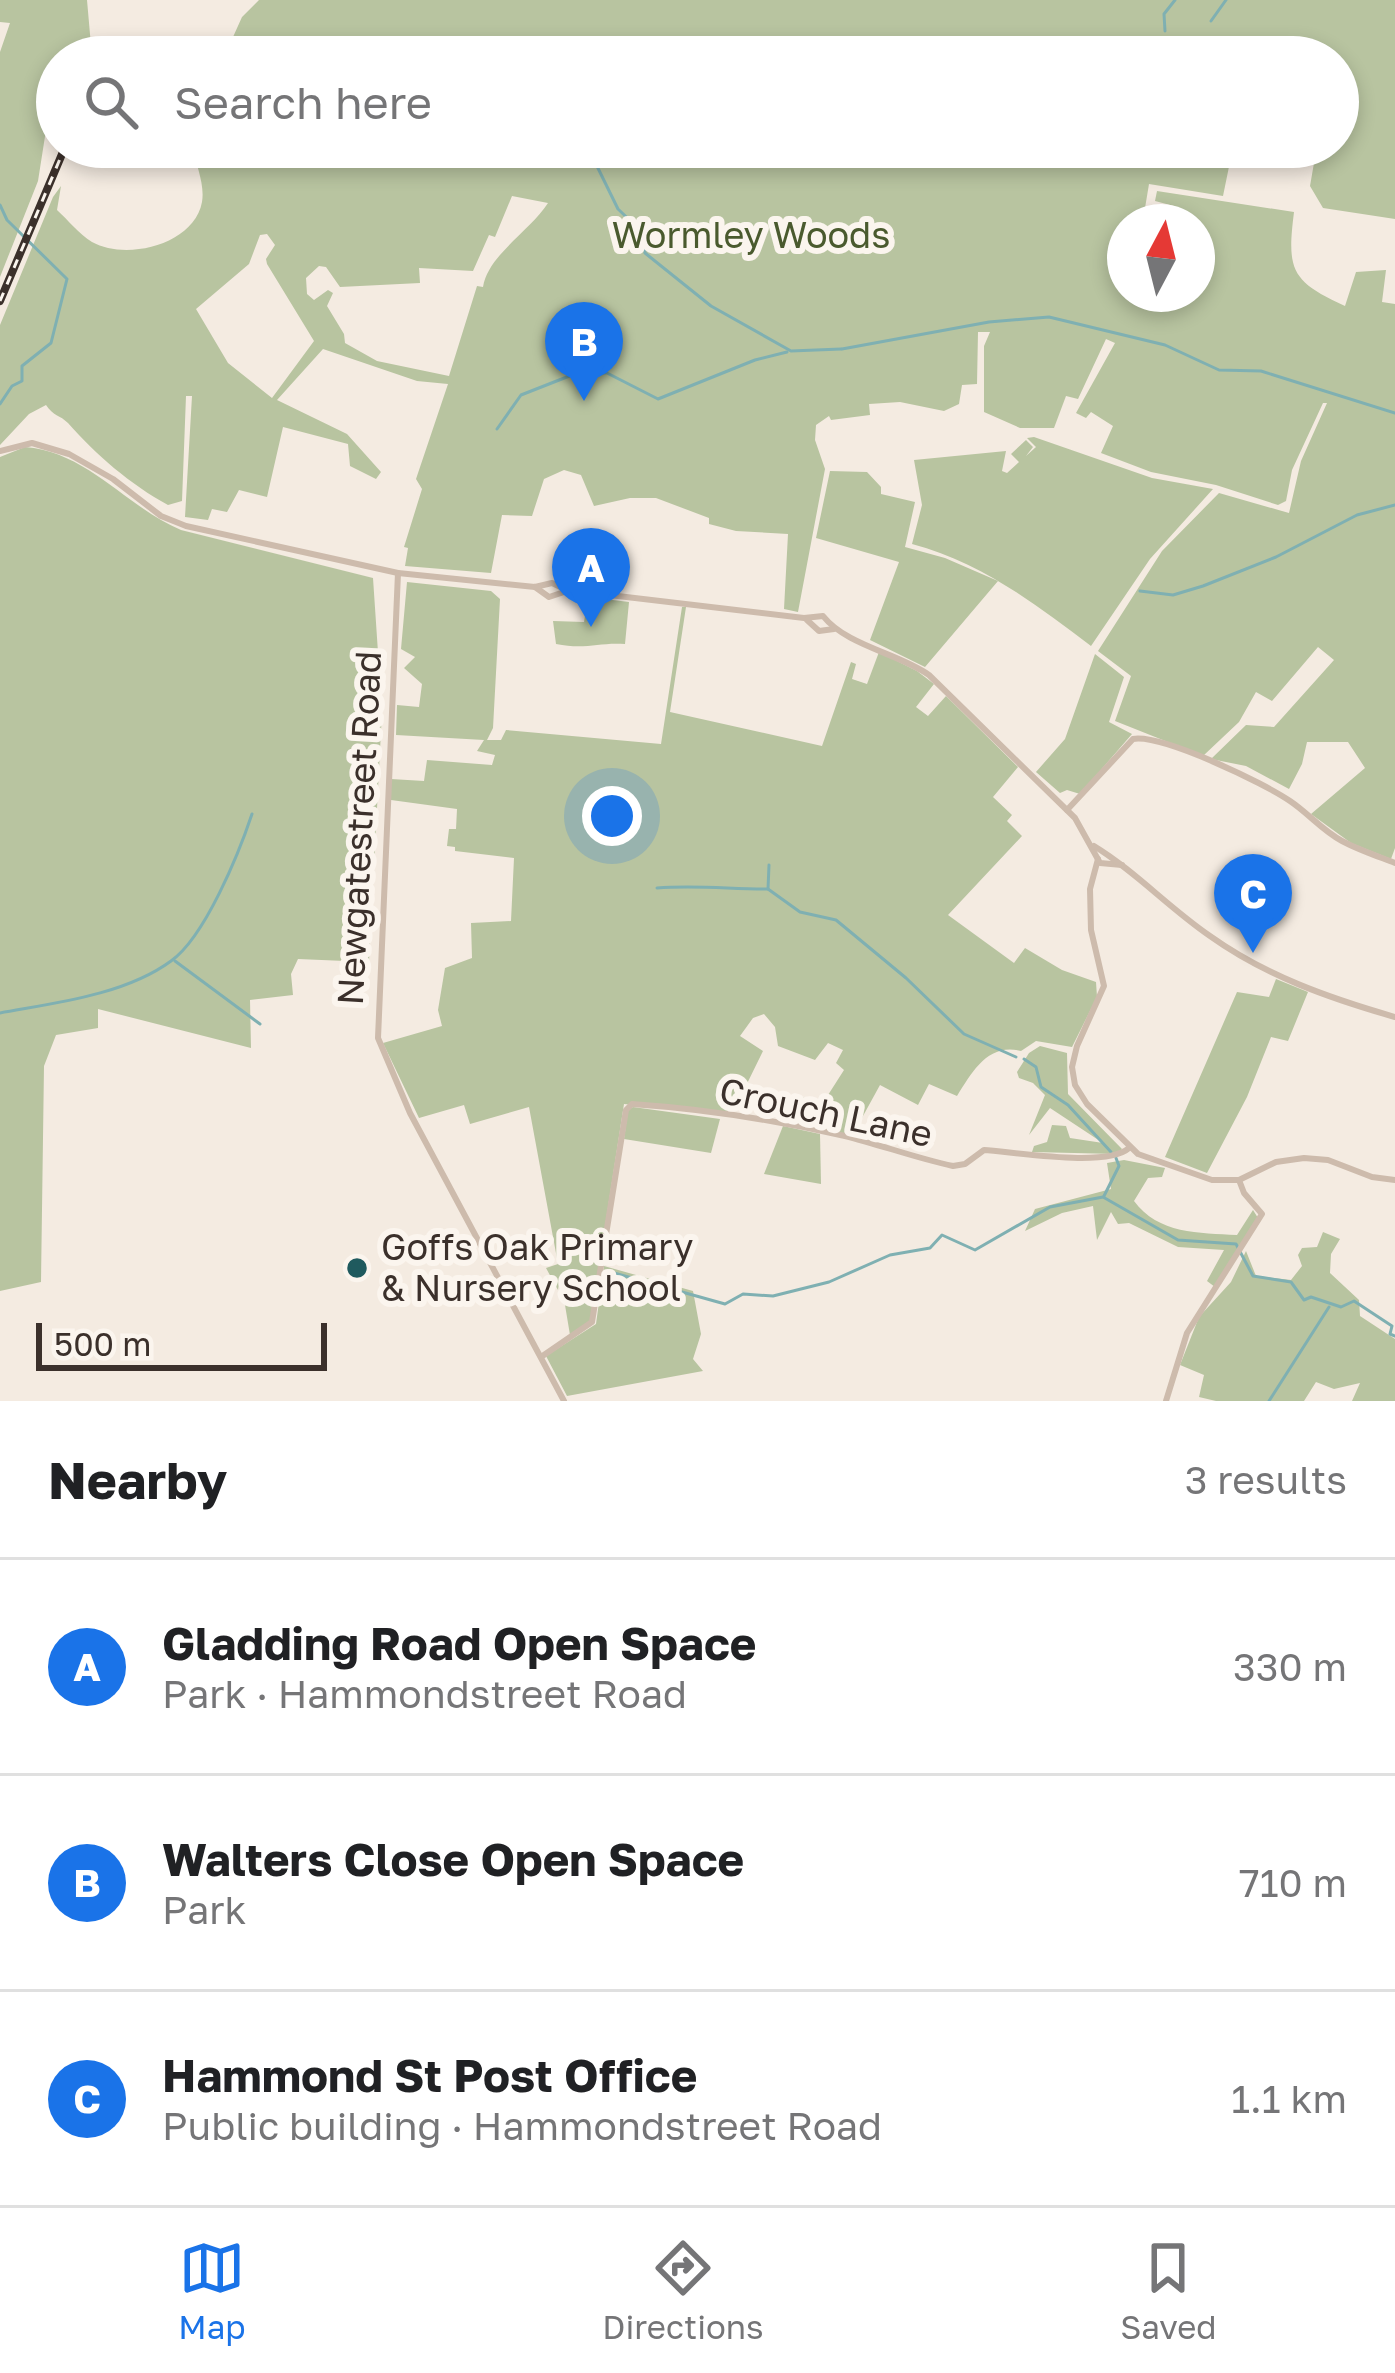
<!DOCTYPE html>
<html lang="en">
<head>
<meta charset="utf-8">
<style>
  body { margin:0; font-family:"Golos Text",sans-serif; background:#f6f6f6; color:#202124 }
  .compass { position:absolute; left:1107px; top:204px; width:108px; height:108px; border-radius:50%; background:#fff; box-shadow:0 6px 18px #0003; rotate:7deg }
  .scale { position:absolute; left:36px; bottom:30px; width:291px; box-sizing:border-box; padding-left:12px; border:6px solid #3b302b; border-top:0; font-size:33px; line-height:42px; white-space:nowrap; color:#3b302b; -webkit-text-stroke:9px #fbf5ee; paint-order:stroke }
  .you { position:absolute; left:612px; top:816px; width:42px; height:42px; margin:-30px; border:9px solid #fff; border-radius:50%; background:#1a73e8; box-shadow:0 0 0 18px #1a73e833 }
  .badge { display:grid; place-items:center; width:78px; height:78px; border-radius:50%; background:#1a73e8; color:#fff; font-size:39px; font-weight:700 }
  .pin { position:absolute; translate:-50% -99px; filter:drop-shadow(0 3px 6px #0008) }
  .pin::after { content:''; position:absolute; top:63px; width:42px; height:36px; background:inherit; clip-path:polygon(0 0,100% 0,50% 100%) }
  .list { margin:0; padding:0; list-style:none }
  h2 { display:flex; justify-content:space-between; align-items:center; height:156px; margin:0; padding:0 48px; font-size:51px }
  h2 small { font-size:39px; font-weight:400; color:#757577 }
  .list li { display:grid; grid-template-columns:78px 1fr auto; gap:36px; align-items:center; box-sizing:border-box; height:216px; padding:0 48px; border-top:3px solid #e0e0e0 }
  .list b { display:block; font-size:45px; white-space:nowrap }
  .list p { margin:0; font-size:39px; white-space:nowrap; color:#757577 }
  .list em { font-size:39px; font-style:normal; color:#757577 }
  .icon { flex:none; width:66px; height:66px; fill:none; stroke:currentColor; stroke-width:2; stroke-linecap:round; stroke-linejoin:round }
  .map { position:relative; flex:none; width:1395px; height:1401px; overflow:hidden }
  .search { position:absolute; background:#fff; box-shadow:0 6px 18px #0003; left:36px; right:36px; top:36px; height:132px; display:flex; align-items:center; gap:30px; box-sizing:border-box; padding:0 42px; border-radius:66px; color:#757577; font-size:45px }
  .sheet { height:804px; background:#fff }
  nav { display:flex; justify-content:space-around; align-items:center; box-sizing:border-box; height:168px; border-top:3px solid #e0e0e0; background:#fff; font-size:33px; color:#757577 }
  nav a { display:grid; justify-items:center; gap:6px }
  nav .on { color:#1a73e8 }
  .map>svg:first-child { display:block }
  .green { fill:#b8c4a0; fill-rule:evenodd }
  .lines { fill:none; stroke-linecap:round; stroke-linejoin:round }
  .stream { stroke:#7fb0b2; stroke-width:3 }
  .minor { stroke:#cdbbac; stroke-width:6 }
  .rail-casing { stroke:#3b302b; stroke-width:8 }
  .rail { stroke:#fbf5ee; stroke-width:3; stroke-dasharray:9; stroke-linecap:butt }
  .poi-dot { fill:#1f5a5e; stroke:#fbf5ee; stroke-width:4.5 }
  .labels { text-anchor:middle; stroke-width:12; stroke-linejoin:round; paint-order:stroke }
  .park-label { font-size:36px; fill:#4a5a2e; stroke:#fbf5ee }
  .street-label { font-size:36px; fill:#3b302b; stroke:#fbf5ee }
  .poi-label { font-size:36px; fill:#3b302b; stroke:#fbf5ee; text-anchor:start }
</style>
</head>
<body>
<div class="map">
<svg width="1395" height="1401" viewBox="0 0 1395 1401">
  <rect width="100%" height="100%" fill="#f4ebe1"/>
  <!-- green -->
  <g class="green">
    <polygon points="0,0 87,0 92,57 57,57 57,119 46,130 38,181 0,277 0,52 10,23 0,22"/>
    <polygon points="259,0 1395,0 1395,219 1323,208 1310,186 1314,163 1305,161 1307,147 1338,147 1338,57 224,57 242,17"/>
    <path d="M193,147H1253L1232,152L1223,196L1149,184L1144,214L1172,219L1174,206L1155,201L1157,191L1294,212C1287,269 1290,281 1345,306L1356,272L1386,270L1382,302L1395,304V848L1391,859L1351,843L1311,814L1365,768L1348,742H1307L1302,764L1289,789L1246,766L1211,759L1246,725L1274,727L1334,660L1318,647L1272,701L1256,692L1239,722L1203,756L1115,721L1131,676L1098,651L1162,551L1219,493L1289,513L1301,461L1327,403H1323L1292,470L1286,501L1278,505L1216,485L1151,472L1101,453L1113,426L1091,412L1086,418L1076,413L1115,343L1106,339L1078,399L1066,396L1054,428H1020L984,412V346L990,332H978L977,384L962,385L959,404L944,411L900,402L869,404L870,415L831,420L829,416L816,425L815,440L825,469L798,612L784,609L788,534L736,531L709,524V518L656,498H630L594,506L581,475L564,470L544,479L532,516L502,515L491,573L405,566L408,548L404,547L422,489L416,479L448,384L417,381L323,349L277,400L347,434L381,472L376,479L350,466L348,444L283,427L267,497L239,490L227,512L212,509L208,520L185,517L192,396H186L182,501L168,505C131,485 95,454 68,423C60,415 53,416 46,405L29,414L0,445V325L53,197L61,186L57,210C68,220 79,234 92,242C126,261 194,245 202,202C205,184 196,166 193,147ZM512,196L548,203C530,231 488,255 483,287L477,286L449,376L377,361L345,343L344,334L327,306L333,293L328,290L314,300L307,294L306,278L319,266L326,267L340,287L420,283L419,268L473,271L489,235L495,237ZM1125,222H1197V294H1125ZM267,234L275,245L266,259L267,264L314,341L272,398L228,363L196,309L249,264L260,235Z"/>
    <path d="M1034,437L1152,478L1213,489L1150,559L1091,646C1034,603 982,563 912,544L922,505L914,460L1006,451L1002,471L1007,473L1019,462L1011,454L1026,440L1033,447L1026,456L1036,447L1027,438Z"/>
    <path d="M25,447C88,452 126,507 181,530L373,578L382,712L369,962L298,959L291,974L293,995L250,1000L251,1048L98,1009V1028L56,1035L44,1066L41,1282L0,1291V457Z"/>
    <polygon points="830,471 867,472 881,487 881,494 915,502 905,547 945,558 998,581 925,667 870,640 899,562 816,538"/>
    <path d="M407,582L491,591L500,599L493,728L487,740H501L506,730L661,744L682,607H686L670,712L822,746L851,662L856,664L852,679L867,684L879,652L917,671L934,684L916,707L928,716L946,696L1018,767L993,797L1012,815L1007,821L1022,836L948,915L1014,963L1025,948L1062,970L1096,982L1097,997L1072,1047L1036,1041L1021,1051C988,1043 973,1071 957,1096L929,1084L918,1105L880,1085L852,1136L778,1119L779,1113L797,1094L821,1106L844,1070L836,1063L843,1050L828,1043L815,1060L778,1046L775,1027L764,1014L753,1018L740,1036L763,1051L738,1102L725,1114L624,1104L590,1323L570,1335L560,1275L558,1290L546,1268L558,1264L529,1107L470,1124L464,1105L419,1118L383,1043L442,1026L438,1010L445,968L472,958L471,923L511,921L514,858L455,851V847L447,846L449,829H456L457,809L391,800V779L424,781L427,760L492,765L495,755L477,751L484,740L396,735L397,705L419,707L422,684L404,668L415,657L401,649Z"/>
    <path d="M588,597L629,602L625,644C599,642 586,650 556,644L553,621L584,622Z"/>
    <polygon points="1095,654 1124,677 1109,722 1132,734 1080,794 1067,790 1060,793 1036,772 1065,739"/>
    <polygon points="1276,979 1308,992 1288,1041 1271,1037 1247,1097 1207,1173 1165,1157 1237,992 1269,997"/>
    <polygon points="1040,1046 1067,1053 1068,1094 1122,1149 1116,1154 1032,1152 1034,1146 1047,1142 1052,1125 1066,1126 1070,1138 1103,1143 1050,1108 1029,1135 1045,1095 1033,1083 1019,1078 1017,1072 1029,1053"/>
    <polygon points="633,1107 720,1119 711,1153 624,1139 628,1110"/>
    <polygon points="783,1126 820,1134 821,1184 764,1174"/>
    <path d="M1124,1160L1165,1168L1162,1177L1148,1178L1134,1201C1158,1234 1199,1233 1237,1235L1253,1210L1258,1218L1215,1287L1207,1281L1224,1250L1178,1247L1129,1223L1118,1224L1111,1212L1097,1240L1093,1206L1062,1213L1025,1231L1035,1209L1111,1189L1107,1163Z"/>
    <polygon points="1323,1232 1340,1239 1331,1254 1330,1273 1359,1300 1360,1316 1395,1339 1395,1401 1352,1401 1360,1383 1334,1389 1316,1382 1304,1401 1216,1401 1199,1397 1204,1375 1180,1365 1199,1317 1231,1282 1246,1251 1256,1276 1291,1280 1302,1266 1298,1255 1302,1248 1317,1247"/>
    <polygon points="604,1266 693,1291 701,1334 693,1359 703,1371 567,1396 546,1356 596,1324"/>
  </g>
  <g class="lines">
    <!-- stream -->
    <g class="stream">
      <polyline points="1211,21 1226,0"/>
      <polyline points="1165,31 1164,14 1175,0"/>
      <polyline points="592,156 618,209 642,232 645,253 711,306 791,351 841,349"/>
      <polyline points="0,205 7,220 67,279 51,343 22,366 22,381 12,386 0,404"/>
      <polyline points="842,349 989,322 1049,317 1165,345 1219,370 1261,371 1395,413"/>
      <polyline points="497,429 521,395 577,373 607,373 658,399 755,360 787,352"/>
      <polyline points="1140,591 1173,595 1203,586 1276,557 1357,515 1395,505"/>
      <path d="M657,888C695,885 730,889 768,889L769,865"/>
      <polyline points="768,889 800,912 836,920 906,978 964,1034 1016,1057"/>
      <polyline points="175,961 260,1024"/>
      <path d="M0,1013C54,1003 125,995 171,961C205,937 239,853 252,814"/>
      <polyline points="1024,1059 1036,1067 1041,1087 1068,1105 1111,1152"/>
      <polyline points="1104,1196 1119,1166 1116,1158"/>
      <polyline points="607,1271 725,1304 743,1294 773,1296 829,1282 890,1255 930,1248 942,1235 975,1250 1050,1207 1103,1197 1178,1240 1236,1244 1253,1276 1291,1282 1304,1300 1311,1297 1341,1307 1354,1301 1392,1326 1390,1334 1395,1336"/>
      <polyline points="1269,1401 1329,1307"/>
    </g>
    <!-- minor -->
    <g class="minor">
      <path d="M0,451L32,443L69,454L113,479L161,516L186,526L398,573L535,587L552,583L567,590L804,618L823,616C847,646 898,653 929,675L1075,818L1100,863L1122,865"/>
      <polyline points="398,573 378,1038 410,1113 564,1401"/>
      <polyline points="535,587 549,597 564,592"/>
      <polyline points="807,620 819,631 834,629"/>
      <path d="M1067,810L1133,739C1162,734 1264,783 1290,801C1308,813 1323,831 1342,841C1359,850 1377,856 1395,863"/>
      <path d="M1094,846C1135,871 1169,908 1210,936C1266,976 1329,998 1395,1017"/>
      <polyline points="1098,859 1090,889 1091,930 1104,986 1077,1046 1072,1067 1075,1085 1087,1104 1138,1154 1212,1180 1239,1180 1276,1162 1304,1158 1328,1160 1372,1177 1395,1180"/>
      <path d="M541,1357L592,1322L626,1110L632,1104C704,1109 775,1120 845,1136C881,1145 916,1158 953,1166L965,1164L984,1150C1015,1152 1107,1168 1129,1148"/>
      <polyline points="1166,1401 1187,1333 1262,1214 1244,1193 1239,1180"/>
    </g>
    <!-- rail casing -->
    <g class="rail-casing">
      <polyline id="rail" points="0,301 65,147"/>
    </g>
    <!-- rail -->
    <use href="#rail" class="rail"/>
  </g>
  <!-- markers -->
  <circle class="poi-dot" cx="357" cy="1268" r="12"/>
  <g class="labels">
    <!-- park labels -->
    <g class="park-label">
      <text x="751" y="248">Wormley Woods</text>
    </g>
    <!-- street labels -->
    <g class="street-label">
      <text transform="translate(359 828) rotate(-87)" y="13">Newgatestreet Road</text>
      <text transform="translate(826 1112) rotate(12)" y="13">Crouch Lane</text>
    </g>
    <!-- poi labels -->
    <g class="poi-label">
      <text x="381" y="1260">Goffs Oak Primary<tspan x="381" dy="41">&amp; Nursery School</tspan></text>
    </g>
  </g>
</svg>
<svg class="compass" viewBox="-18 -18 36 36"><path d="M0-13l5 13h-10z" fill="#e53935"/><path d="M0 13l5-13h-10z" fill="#757577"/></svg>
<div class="scale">500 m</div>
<div class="you"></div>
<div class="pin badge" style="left:591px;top:627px">A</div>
<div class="pin badge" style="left:584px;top:401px">B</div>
<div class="pin badge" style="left:1253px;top:953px">C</div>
<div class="search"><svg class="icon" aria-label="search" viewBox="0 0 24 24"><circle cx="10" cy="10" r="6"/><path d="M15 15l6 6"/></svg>Search here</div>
</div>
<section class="sheet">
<h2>Nearby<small>3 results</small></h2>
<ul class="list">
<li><span class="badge">A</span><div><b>Gladding Road Open Space</b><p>Park · Hammondstreet Road</p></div><em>330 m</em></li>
<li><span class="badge">B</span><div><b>Walters Close Open Space</b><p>Park</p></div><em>710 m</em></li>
<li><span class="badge">C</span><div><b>Hammond St Post Office</b><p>Public building · Hammondstreet Road</p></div><em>1.1 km</em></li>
</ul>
</section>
<nav>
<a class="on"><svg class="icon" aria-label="map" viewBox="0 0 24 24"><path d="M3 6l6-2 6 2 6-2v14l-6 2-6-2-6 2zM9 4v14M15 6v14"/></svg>Map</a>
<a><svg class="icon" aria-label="directions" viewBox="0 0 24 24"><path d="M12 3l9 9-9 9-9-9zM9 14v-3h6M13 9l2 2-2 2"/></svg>Directions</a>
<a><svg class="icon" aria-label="saved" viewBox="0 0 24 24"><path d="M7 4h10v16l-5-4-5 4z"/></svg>Saved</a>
</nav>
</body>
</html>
